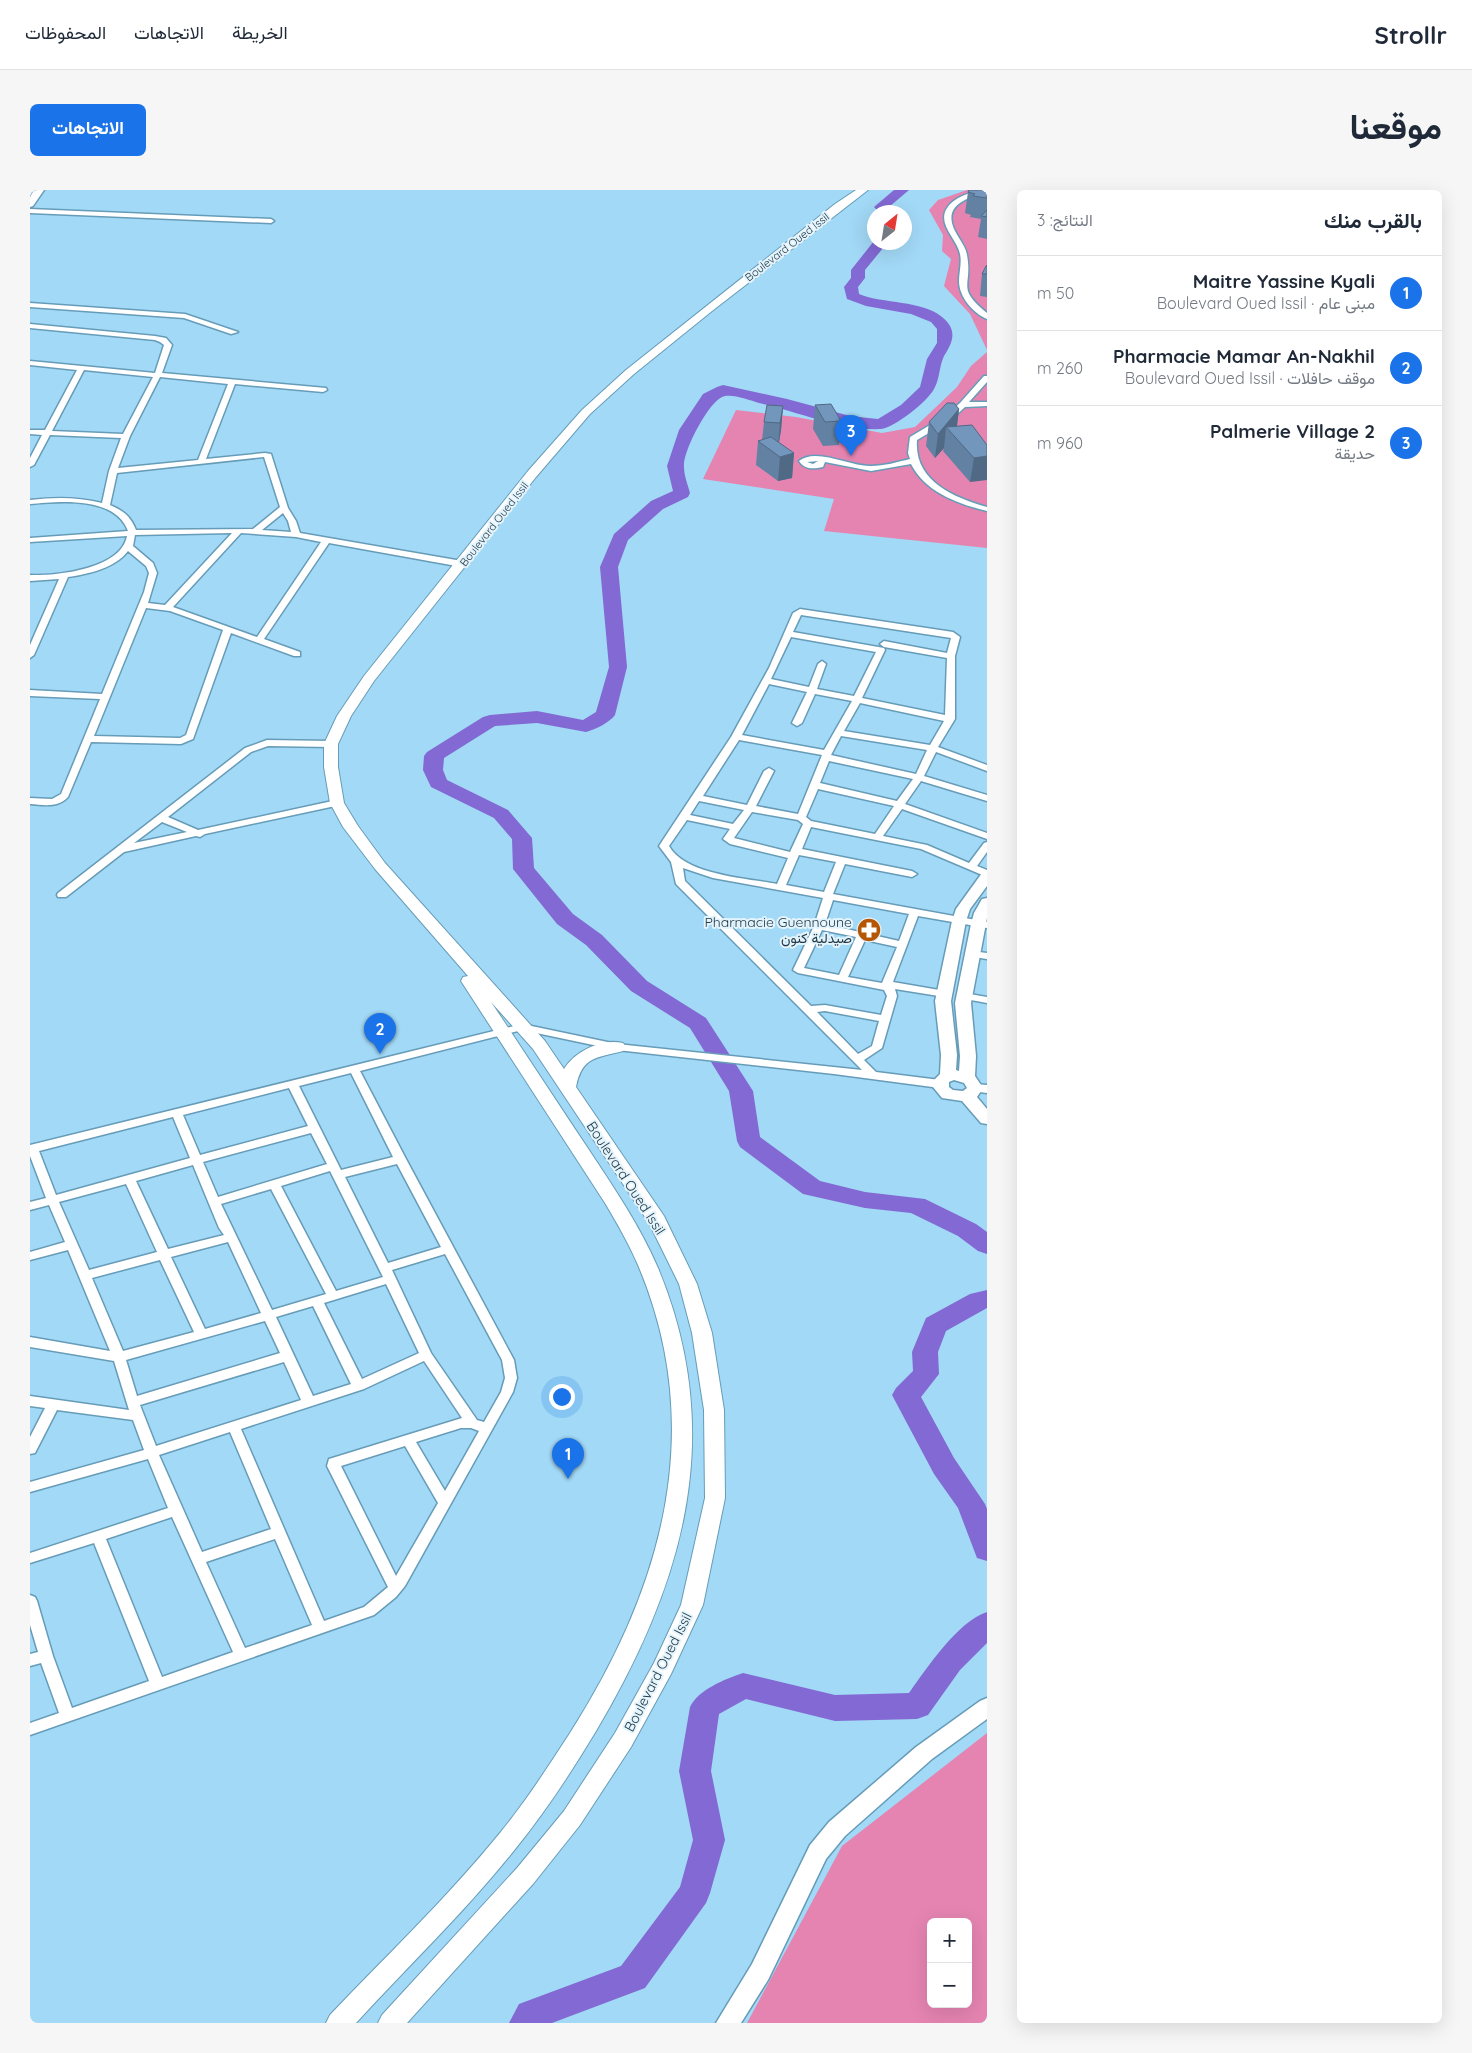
<!DOCTYPE html>
<html lang="ar">
<head>
<meta charset="utf-8">
<style>
  body { margin:0; font-family:Quicksand,Vazirmatn,sans-serif; background:#f6f6f7; color:#1f2937; direction:rtl }
  .controls { position:absolute; right:15px; bottom:15px; display:grid; overflow:hidden; border-radius:8px; box-shadow:0 5px 20px #0002 }
  .controls button { width:45px; height:45px; display:grid; place-items:center; padding:0; border:0; border-bottom:1px solid #e0e1e3; background:#fff; color:#1f2937; font:25px sans-serif }
  .compass { position:absolute; left:837px; top:15px; width:45px; height:45px; border-radius:50%; background:#fff; box-shadow:0 5px 20px #0002; rotate:30deg }
  .you { position:absolute; left:531px; top:1206px; width:18px; height:18px; margin:-12px; border:4px solid #fff; border-radius:50%; background:#1a73e8; box-shadow:0 0 0 8px #1a73e833 }
  .badge { display:grid; place-items:center; width:32px; height:32px; border-radius:50%; background:#1a73e8; color:#fff; font-size:16px; font-weight:700 }
  .pin { position:absolute; translate:-50% -41px; filter:drop-shadow(0 1px 2px #0008) }
  .pin::after { content:''; position:absolute; top:26px; width:18px; height:15px; background:inherit; clip-path:polygon(0 0,100% 0,50% 100%) }
  .list { margin:0; padding:0; list-style:none }
  h2 { display:flex; justify-content:space-between; align-items:center; height:65px; margin:0; padding:0 20px; font-size:21px }
  h2 small { font-size:16px; font-weight:400; color:#747a83 }
  .list li { display:grid; grid-template-columns:32px 1fr auto; gap:15px; align-items:center; box-sizing:border-box; height:75px; padding:0 20px; border-top:1px solid #e0e1e3 }
  .list b { display:block; font-size:19px; white-space:nowrap }
  .list p { margin:0; font-size:16px; white-space:nowrap; color:#747a83 }
  .list em { font-size:16px; font-style:normal; color:#747a83 }
  .map { position:relative; flex:none; width:957px; height:1833px; overflow:hidden; direction:ltr; border-radius:8px }
  header { display:flex; align-items:center; gap:30px; box-sizing:border-box; height:70px; padding:0 25px; background:#fff; border-bottom:1px solid #e0e1e3 }
  header strong { font-size:24px }
  nav { display:flex; gap:28px; margin-inline-start:auto; font-size:18px }
  .intro { display:flex; align-items:center; justify-content:space-between; box-sizing:border-box; height:120px; padding:0 30px }
  h1 { margin:0; font-size:35px }
  .button { padding:12px 22px; border-radius:8px; background:#1a73e8; color:#fff; font-size:18px; font-weight:700 }
  main { display:flex; gap:30px; padding:0 30px }
  aside { flex:1; background:#fff; border-radius:8px; box-shadow:0 5px 20px #0002 }
  .map>svg:first-child { display:block }
  .green { fill:#e584b1; fill-rule:evenodd }
  .lines { fill:none; stroke-linecap:round; stroke-linejoin:round }
  .river { fill:#8269d3; fill-rule:evenodd }
  .street-casing { stroke:#669cb8; stroke-width:3 }
  .secondary-casing { stroke:#669cb8; stroke-width:3 }
  .primary-casing { stroke:#669cb8; stroke-width:2 }
  .street { fill:#fff; fill-rule:evenodd }
  .secondary { fill:#fff; fill-rule:evenodd }
  .primary { fill:#fff; fill-rule:evenodd }
  .wall { fill:#6381a3 }
  .shaded-wall { fill:#506984 }
  .building { fill:#7396bd; stroke:#506984 }
  .labels { text-anchor:middle; stroke-width:4; stroke-linejoin:round; paint-order:stroke }
  .far-street-label { font-size:11px; fill:#233a46; stroke:#e4f4fd }
  .poi-label { font-size:14px; fill:#233a46; stroke:#e4f4fd; text-anchor:end }
  .street-label { font-size:14px; fill:#233a46; stroke:#e4f4fd }
</style>
</head>
<body>
<header>
<strong>Strollr</strong>
<nav><a>الخريطة</a><a>الاتجاهات</a><a>المحفوظات</a></nav>
</header>
<div class="intro"><h1>موقعنا</h1><a class="button">الاتجاهات</a></div>
<main>
<aside>
<h2>بالقرب منك<small>النتائج: 3</small></h2>
<ul class="list">
<li><span class="badge">1</span><div><b>Maitre Yassine Kyali</b><p>مبنى عام · Boulevard Oued Issil</p></div><em>50 m</em></li>
<li><span class="badge">2</span><div><b>Pharmacie Mamar An-Nakhil</b><p>موقف حافلات · Boulevard Oued Issil</p></div><em>260 m</em></li>
<li><span class="badge">3</span><div><b>Palmerie Village 2</b><p>حديقة</p></div><em>960 m</em></li>
</ul>
</aside>
<div class="map">
<svg width="957" height="1833" viewBox="0 0 957 1833">
  <rect width="100%" height="100%" fill="#a2d9f6"/>
  <!-- green -->
  <g class="green">
    <polygon points="937,0 957,0 957,160 940,124 914,96 921,69 912,61 913,45 899,20 908,10"/>
    <polygon points="957,162 957,358 794,341 804,309 673,289 706,220 766,227 852,243 885,237 927,197 941,176"/>
    <path d="M957,1543V1833H717L812,1656ZM901,1732H938V1814H901Z"/>
  </g>
  <g class="lines">
    <!-- river -->
    <g class="river">
      <polygon points="864,0 879,0 859,17 863,22 849,22 844,17"/>
      <path d="M844,51V52H858L835,80V88L828,97L829,104C853,114 892,110 912,127C928,140 923,152 914,166C909,176 910,189 904,199C898,211 864,238 851,239C814,241 765,221 729,213C719,210 701,203 692,207C679,212 652,262 654,277C654,286 658,295 660,303L658,307L633,319L598,350L588,377L597,477L585,525C579,533 566,539 556,542L507,533L465,536L414,568L413,580L417,590L478,620L502,648L504,678L543,724L572,745L617,791L676,828L723,901L730,947L790,991L835,1002L895,1009L946,1034L957,1042V1064L948,1061L928,1046L881,1023L835,1018L773,1004L710,957L707,951L699,901L660,838L601,801L556,755L527,734L483,679L482,649L464,628L401,597L393,580L394,566L397,562L453,527L460,525L507,521L553,530L566,522L579,477L570,377L584,344L621,311L643,301L637,276L649,240L673,204L687,197L693,195L757,209L820,226L848,229L871,215L890,197L897,169L907,153V139L901,132L881,124L836,116L817,109L814,97L821,88V80Z"/>
      <polygon points="957,1100 957,1118 916,1141 908,1162 909,1184 891,1207 924,1268 955,1314 957,1319 957,1371 947,1368 928,1318 904,1284 862,1205 866,1198 883,1181 882,1162 896,1128 940,1104"/>
      <path d="M957,1422V1453L930,1480L898,1525L887,1529L805,1531L716,1509L689,1524L681,1581L695,1650L680,1703L676,1713L615,1798L522,1833H479L489,1814L591,1776L650,1697L663,1650L649,1581L660,1517C668,1500 695,1489 713,1483L805,1505L879,1503C897,1478 927,1432 957,1422Z"/>
    </g>
    <!-- street casing -->
    <g class="street-casing">
      <g id="street">
        <path d="M950,0H957V2C937,8 912,15 925,41C929,49 936,57 937,65C943,97 925,97 957,123V129C943,123 929,107 929,91C929,82 932,73 930,64C927,50 910,37 915,22C921,8 937,4 950,0Z"/>
        <polygon points="0,19 241,29 244,31 241,33 0,23"/>
        <polygon points="0,113 155,124 208,142 201,144 154,128 0,117"/>
        <path d="M0,134L125,146L136,148L142,155L132,183L296,198L297,200L293,202L205,194L176,269L235,263L241,264L258,318L266,331L270,343L432,371L436,374L432,377L299,353L234,449L270,462V466H264L201,443L163,549L151,554L61,552L38,607C28,618 14,615 0,614V608L22,609L31,604L70,509L0,506V500L72,504L114,402L119,383L116,376L98,361C85,378 59,384 38,387L4,465L0,468V455L29,389L0,391V385C27,386 91,379 97,346L0,352V348L98,341C85,306 30,311 0,314V310C25,307 48,307 72,313L79,281L91,248L20,245L4,275L0,277V268L12,245L0,244V240H15L47,180L0,175V171L125,183L134,155L130,152L125,150L0,138ZM54,180L123,187L93,244L22,241ZM130,187L198,194L168,270L88,278L100,246ZM234,267L250,317L223,339L106,340C101,327 94,321 80,315L87,283ZM253,323L258,331L261,342L232,340ZM202,343L135,415L118,413L127,383L123,373L103,356L105,345ZM211,343L266,347L291,352L227,447L143,417ZM116,418L140,421L193,440L156,545L150,548L64,546Z"/>
        <path d="M954,186H957V192L939,212H957V216L935,217L921,230L887,250C884,291 923,307 957,317V321C928,314 895,302 881,274L841,281L795,272L793,277C783,279 775,280 769,271C786,257 821,277 841,276C855,276 867,272 880,269L878,263L880,247L915,226L930,213ZM788,271L783,274L777,272Z"/>
        <path d="M770,419L923,442L930,447L925,466V529L908,557L957,575V581L906,562L894,586L957,605V611L891,591L875,614L957,643V649L872,619L853,646L897,655L939,673L954,653L957,652V662L947,676L957,680V687L891,659L781,637L772,659L882,681L887,684L882,687L815,674L803,704L957,732V738L888,726L863,792L915,801L920,804L915,807L865,799L867,806L852,858L834,870L846,882L910,890L914,891L916,894L914,897L910,898L804,884L587,860L492,840L330,881L376,969L484,1170L487,1188L483,1202L375,1396L366,1407L344,1425L0,1545V1533L29,1523L11,1473L0,1476V1464L8,1462L0,1435V1405L5,1407L7,1411L23,1466L42,1518L119,1491L64,1353L0,1373V1363L138,1318L118,1269L0,1302V1292L114,1260L103,1230L27,1220L5,1263L0,1264V1247L15,1218L0,1216V1206L99,1220L84,1171L0,1157V1147L80,1161L38,1060L0,1070V1062L35,1052L19,1015L0,1020V1012L16,1008L0,966V955L492,834L587,854L832,880L646,694L641,672L629,656L701,547L739,478L763,423ZM771,425L921,448L917,463L854,451L850,454L854,457L917,468L915,525L832,508L855,460L854,458L763,442ZM761,447L846,462L824,506L787,499L796,474L792,471L788,474L779,497L741,489ZM739,494L777,502L762,533L767,536L772,533L785,504L822,511L794,560L712,545ZM830,513L914,531L900,555L814,541ZM811,546L897,560L886,584L801,565ZM709,550L792,565L768,624L726,616L744,581L739,578L734,581L717,615L673,606ZM799,571L883,589L867,611L790,593ZM788,599L864,616L845,644L781,631L776,627ZM669,611L714,620L703,634L660,625ZM722,622L768,630L773,634L760,662L704,648ZM657,630L700,639L693,649L700,654L758,668L747,694C716,688 655,685 639,656ZM769,665L806,672L794,702L756,695ZM653,678L683,688L793,708L784,736L763,780L768,783L854,800L857,806L851,825L795,815L781,816L655,691ZM803,710L879,724L869,751L795,734ZM792,740L826,747L809,785L774,778ZM835,750L867,757L852,793L818,787ZM795,821L849,831L842,856L828,864L787,822ZM321,883L363,967L311,980L269,896ZM259,898L278,936L170,965L153,925ZM143,927L160,968L26,1005L9,961ZM281,943L297,974L188,1007L173,972ZM367,974L411,1057L358,1073L315,987ZM163,975L189,1038L194,1045L138,1059L106,991ZM300,981L353,1087L306,1101L251,996ZM96,994L127,1062L59,1080L29,1012ZM241,999L296,1104L242,1120L191,1014ZM198,1052L231,1123L175,1139L141,1067ZM415,1064L472,1170L475,1188L471,1202L454,1232L447,1230L401,1163L362,1080ZM130,1070L164,1142L93,1161L62,1088ZM356,1094L389,1163L332,1189L294,1113ZM283,1116L321,1194L283,1206L246,1127ZM235,1131L250,1163L107,1206L96,1170ZM394,1171L432,1228L299,1269L297,1276L358,1397L334,1417L294,1431L211,1239L334,1199ZM254,1172L271,1210L126,1256L110,1215ZM431,1238H441L449,1241L415,1301L386,1252ZM200,1242L241,1339L172,1362L129,1265ZM375,1256L408,1313L366,1386L311,1276ZM142,1327L203,1462L132,1487L76,1349ZM245,1349L282,1435L215,1458L176,1372Z"/>
        <path d="M237,550L301,551L306,554L301,557L238,556L221,562L138,627L168,640L307,610L310,611L312,613L310,615L175,644L170,647L166,646L94,662L36,707H28L27,705L28,703L215,558ZM132,632L157,642L104,653Z"/>
        <polygon points="941,761 957,763 957,769 937,766 936,764 937,762"/>
        <polygon points="934,803 957,807 957,813 930,808 929,806 930,804"/>
        <polygon points="945,894 957,895 957,903 941,901 939,898"/>
      </g>
    </g>
    <!-- secondary casing -->
    <g class="secondary-casing">
      <g id="secondary">
        <polygon points="4,0 14,0 3,16 0,17 0,7"/>
        <path d="M957,682V696L940,719L936,731L921,811L927,865L926,880L929,881L930,866L925,813L941,734L944,723L952,709L957,708V728L941,813L946,866L945,886L953,898L947,907L957,919V934L951,933L932,911L912,908L903,897V891L910,884L911,865L905,811L922,731L926,719L952,683ZM924,890L934,893L937,898L933,901L923,900L919,897V892Z"/>
        <polygon points="957,1508 957,1529 902,1569 815,1646 796,1669 738,1790 711,1833 686,1833 722,1774 780,1655 799,1632 886,1557 950,1511"/>
      </g>
    </g>
    <!-- primary casing -->
    <g class="primary-casing">
      <path id="primary" d="M826,0H838L682,121L604,184L560,224L506,287L344,491L321,526L308,554V577L314,613L328,636L355,673L515,851L534,879C545,861 572,848 593,853L596,857L593,861C567,868 552,866 546,897L634,1026L667,1094L682,1143L694,1220L695,1308L673,1415L641,1484L601,1557L550,1635L503,1694L377,1833H348L352,1825L487,1678L534,1621L585,1543L624,1473L651,1415L675,1308L674,1220L662,1143L649,1094L619,1033L503,859L461,812C494,861 526,911 559,960C584,998 610,1036 628,1078C697,1244 654,1393 566,1541C542,1581 516,1621 486,1658C437,1720 379,1775 326,1833H296L300,1825C357,1765 418,1707 470,1643C496,1611 518,1577 540,1543C632,1399 678,1240 608,1075C599,1054 587,1033 575,1013L431,791L433,787L438,786L345,679L313,637L300,613L294,577V554L307,526L334,486L498,281L552,220L596,180L805,14Z"/>
    </g>
    <!-- street -->
    <use href="#street" class="street"/>
    <!-- secondary -->
    <use href="#secondary" class="secondary"/>
    <!-- primary -->
    <use href="#primary" class="primary"/>
  </g>
  <!-- wall -->
  <g class="wall">
    <polygon points="957,0 957,49 948,47 951,29 940,27 941,25 935,23 938,2"/>
    <polygon points="957,75 957,107 950,106 952,84"/>
    <polygon points="785,215 811,231 809,255 793,256 783,239"/>
    <polygon points="753,216 751,240 749,253 764,263 762,288 748,291 726,275 728,251 732,250 734,232"/>
    <polygon points="929,219 927,236 957,255 940,292 913,261 914,258 905,268 896,256 899,232"/>
  </g>
  <!-- shaded-wall -->
  <g class="shaded-wall">
    <polygon points="753,216 751,240 748,257 750,233"/>
    <polygon points="929,219 926,243 916,237 914,258 905,268 908,244"/>
    <polygon points="764,263 762,288 748,291 750,267"/>
    <polygon points="957,266 957,290 940,292 944,268"/>
  </g>
  <!-- building -->
  <g class="building">
    <polygon points="939,0 957,0 957,8 943,6 945,4 938,2"/>
    <polygon points="957,20 957,27 951,26"/>
    <polygon points="957,75 957,84 952,84 956,76"/>
    <polygon points="917,213 924,213 929,219 908,244 899,232"/>
    <polygon points="801,214 811,231 795,232 785,215"/>
    <polygon points="737,215 753,216 750,233 734,232"/>
    <polygon points="942,235 957,255 957,266 944,268 916,237"/>
    <polygon points="741,247 764,263 750,267 728,251"/>
  </g>
  <!-- icons -->
  <defs>
    <g id="pharmacy-disc" transform="scale(1.25)"><circle r="9.5" fill="#b45602" stroke="#e4f4fd"/><path d="M-2-6h4v4h4v4h-4v4h-4v-4h-4v-4h4Z" fill="#fff"/></g>
  </defs>
  <g fill-rule="evenodd">
    <use href="#pharmacy-disc" x="839" y="740"/>
  </g>
  <g class="labels">
    <!-- far-street labels -->
    <g class="far-street-label">
      <text transform="translate(757 57) rotate(-38)" y="4">Boulevard Oued Issil</text>
      <text transform="translate(464 334) rotate(-52)" y="4">Boulevard Oued Issil</text>
    </g>
    <!-- poi labels -->
    <g class="poi-label">
      <text x="822" y="737">Pharmacie Guennoune<tspan x="822" dy="16">صيدلية كنون</tspan></text>
    </g>
    <!-- street labels -->
    <g class="street-label">
      <text transform="translate(596 988) rotate(57)" y="5">Boulevard Oued Issil</text>
      <text transform="translate(628 1482) rotate(-63)" y="5">Boulevard Oued Issil</text>
    </g>
  </g>
</svg>
<div class="controls">
<button>+</button>
<button>−</button>
</div>
<svg class="compass" viewBox="-18 -18 36 36"><path d="M0-13l5 13h-10z" fill="#e53935"/><path d="M0 13l5-13h-10z" fill="#747a83"/></svg>
<div class="you"></div>
<div class="pin badge" style="left:538px;top:1289px">1</div>
<div class="pin badge" style="left:350px;top:864px">2</div>
<div class="pin badge" style="left:821px;top:266px">3</div>
</div>
</main>
</body>
</html>
